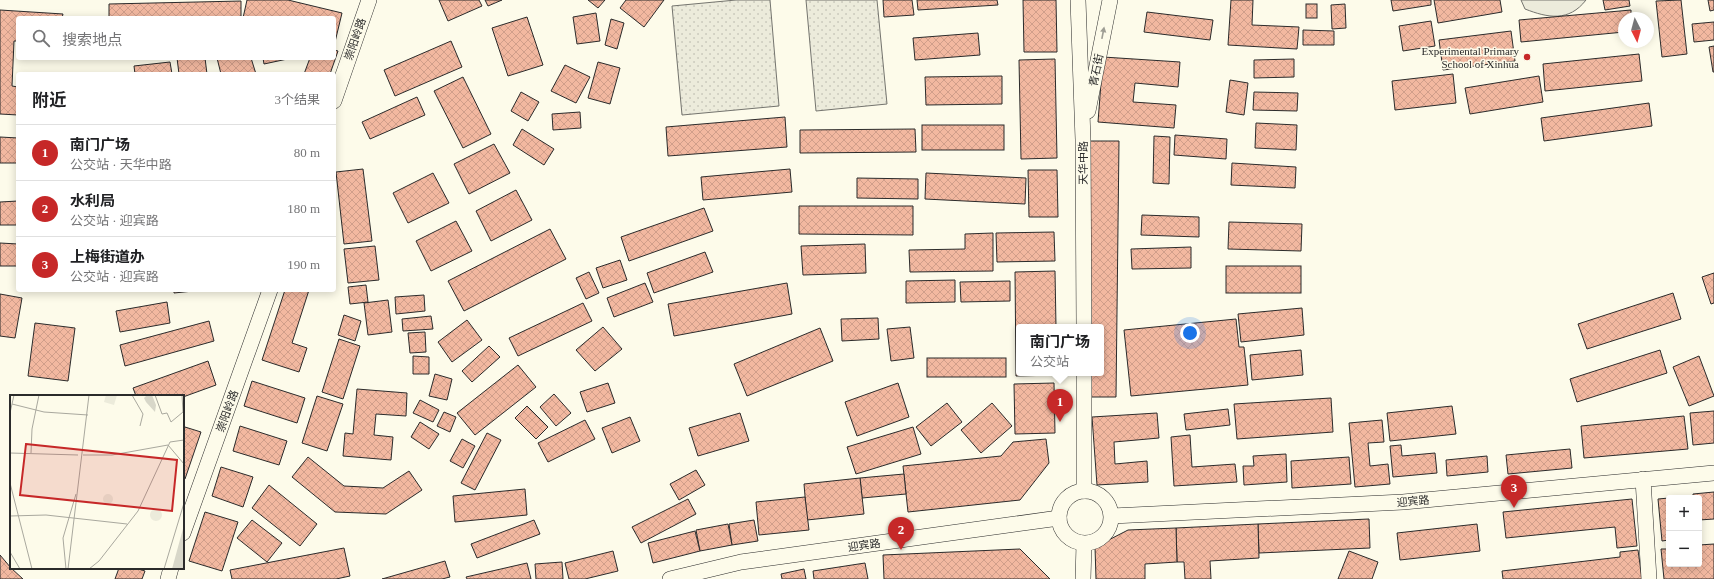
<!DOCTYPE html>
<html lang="zh">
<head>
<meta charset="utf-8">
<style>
  body { margin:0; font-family:"Times New Roman","Noto Sans SC",serif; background:#f6f6f6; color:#202124 }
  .controls { position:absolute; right:12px; bottom:12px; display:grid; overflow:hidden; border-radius:4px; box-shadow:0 2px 10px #0003 }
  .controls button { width:36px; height:36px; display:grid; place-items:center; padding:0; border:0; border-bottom:1px solid #e0e0e0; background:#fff; color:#202124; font:20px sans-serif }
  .compass { position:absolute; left:1618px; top:12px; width:36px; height:36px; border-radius:50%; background:#fff; box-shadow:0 2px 10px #0003; rotate:174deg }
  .you { position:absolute; left:1190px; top:333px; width:14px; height:14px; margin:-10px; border:3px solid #fff; border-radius:50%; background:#1a73e8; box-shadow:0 0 0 6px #1a73e833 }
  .badge { display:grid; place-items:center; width:26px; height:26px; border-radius:50%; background:#c62828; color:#fff; font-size:13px; font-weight:700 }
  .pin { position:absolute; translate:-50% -33px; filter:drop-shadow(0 1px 2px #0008) }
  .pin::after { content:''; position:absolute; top:21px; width:14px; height:12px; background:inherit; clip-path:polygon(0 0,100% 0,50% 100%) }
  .popup { position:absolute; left:1016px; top:324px; width:88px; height:52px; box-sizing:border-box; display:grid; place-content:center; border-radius:4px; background:#fff; filter:drop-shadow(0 1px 3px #0005); font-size:13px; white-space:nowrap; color:#757577 }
  .popup b { font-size:15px; color:#202124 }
  .popup::after { content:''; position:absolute; left:50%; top:100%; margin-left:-8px; border:8px solid transparent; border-top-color:#fff }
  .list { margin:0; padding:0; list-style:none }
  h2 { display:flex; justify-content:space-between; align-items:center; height:52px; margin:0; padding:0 16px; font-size:17px }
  h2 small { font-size:13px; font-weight:400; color:#757577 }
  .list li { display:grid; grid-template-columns:26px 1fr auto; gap:12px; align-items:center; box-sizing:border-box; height:56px; padding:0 16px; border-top:1px solid #e0e0e0 }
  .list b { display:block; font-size:15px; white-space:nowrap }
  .list p { margin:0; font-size:13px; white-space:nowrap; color:#757577 }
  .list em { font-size:13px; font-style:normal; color:#757577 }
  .icon { flex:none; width:22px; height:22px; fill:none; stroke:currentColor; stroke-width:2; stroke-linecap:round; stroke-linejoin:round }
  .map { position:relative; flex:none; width:1714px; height:579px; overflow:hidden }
  .search { position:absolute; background:#fff; box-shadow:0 2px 10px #0003; left:16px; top:16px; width:320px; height:44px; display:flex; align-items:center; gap:10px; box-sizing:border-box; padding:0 14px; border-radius:4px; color:#757577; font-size:15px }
  .panel { position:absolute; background:#fff; box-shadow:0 2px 10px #0003; left:16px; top:72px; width:320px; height:220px; border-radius:4px }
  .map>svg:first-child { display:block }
  .green { fill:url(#green-dots); stroke:#74746e }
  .pitch { fill:#ecebdb; stroke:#74746e }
  .building { fill:url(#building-cross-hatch); stroke:#2b2b2b }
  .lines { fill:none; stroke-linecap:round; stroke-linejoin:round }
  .minor-casing { stroke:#2b2b2b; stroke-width:16 }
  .minor { stroke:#fdfbea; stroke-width:15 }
  .oneway { fill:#9e9d94 }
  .poi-dot { fill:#c62828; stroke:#fdfbea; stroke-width:1.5 }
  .labels { text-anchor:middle; stroke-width:3; stroke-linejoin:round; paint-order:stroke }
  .street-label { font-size:11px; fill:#2b2b2b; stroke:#fdfbea }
  .poi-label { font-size:11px; fill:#2b2b2b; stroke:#fdfbea; text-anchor:end }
  .inset-road { fill:none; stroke:#a9a89e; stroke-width:1 }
  .view { fill:#c62828; fill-opacity:0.15; stroke:#c62828; stroke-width:2 }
  .inset-edge { fill:none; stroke:#2b2b2b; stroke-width:2 }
</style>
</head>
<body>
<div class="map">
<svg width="1714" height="579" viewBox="0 0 1714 579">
  <defs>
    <pattern id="green-dots" width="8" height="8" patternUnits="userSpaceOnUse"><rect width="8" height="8" fill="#ecebdb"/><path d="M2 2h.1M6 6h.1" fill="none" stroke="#cbcabc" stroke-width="1.8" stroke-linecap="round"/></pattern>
    <pattern id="building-cross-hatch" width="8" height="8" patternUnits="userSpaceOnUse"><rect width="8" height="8" fill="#f2b8a0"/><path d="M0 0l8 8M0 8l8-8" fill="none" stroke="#d09e8a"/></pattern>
  </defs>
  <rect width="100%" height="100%" fill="#fdfbea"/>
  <!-- green -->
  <g class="green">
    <polygon points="736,0 770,0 779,106 682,115 672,6"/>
    <polygon points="806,0 877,0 887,104 816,111"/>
  </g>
  <!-- pitch -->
  <path class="pitch" d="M1521,0H1586C1569,22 1548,18 1525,9Z"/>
  <!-- building -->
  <g class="building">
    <polygon points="247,0 288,0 342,13 335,42 334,18 243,18"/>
    <polygon points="439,0 479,0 482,6 448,21"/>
    <polygon points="485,0 502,0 488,6"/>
    <polygon points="588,0 605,0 598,8"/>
    <polygon points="626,0 664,0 644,27 620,8"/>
    <polygon points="883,0 912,0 914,15 884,17"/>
    <polygon points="917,0 997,0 998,5 918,10"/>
    <polygon points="1023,0 1056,0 1057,52 1024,52"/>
    <polygon points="1231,0 1253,0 1252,25 1299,27 1297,49 1228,45"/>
    <polygon points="1391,0 1431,0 1431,5 1393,11"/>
    <polygon points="1434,0 1500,0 1502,12 1438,23"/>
    <polygon points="1603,0 1629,0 1630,6 1605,10"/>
    <polygon points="1681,0 1687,54 1662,57 1656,1"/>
    <polygon points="1708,0 1714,0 1714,10 1710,11"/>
    <polygon points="241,1 241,18 109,18 109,4"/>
    <rect x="1306" y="4" width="11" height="14"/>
    <polygon points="1345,4 1346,28 1332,29 1331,5"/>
    <polygon points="0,10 63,14 62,18 18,18 18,41 14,41 12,86 18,87 18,115 0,114"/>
    <polygon points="1631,10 1631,18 1624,18 1624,32 1521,42 1519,20"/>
    <polygon points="1147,12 1213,20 1210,40 1144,32"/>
    <polygon points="596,13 600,41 577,44 573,17"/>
    <polygon points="527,17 543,65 508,76 492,28"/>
    <polygon points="611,19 624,23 617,49 605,45"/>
    <polygon points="1431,21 1435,46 1403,51 1399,26"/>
    <polygon points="1714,22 1714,40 1694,42 1692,24"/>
    <polygon points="1303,30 1334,31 1334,45 1303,45"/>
    <polygon points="1511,31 1515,61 1443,70 1439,40"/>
    <polygon points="978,33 980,55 915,60 913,38"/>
    <polygon points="451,41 462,67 395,96 384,70"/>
    <polygon points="1714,46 1714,72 1713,72 1709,47"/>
    <polygon points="334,50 338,51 330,74 304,74 310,58 334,58"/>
    <polygon points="1639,54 1642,81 1545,91 1543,64"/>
    <polygon points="1103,57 1180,62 1178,87 1135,83 1133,102 1176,105 1174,128 1098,122"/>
    <polygon points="177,58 205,58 207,74 179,74"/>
    <polygon points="217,58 251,58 256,74 221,74"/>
    <polygon points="263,58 292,58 264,64"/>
    <polygon points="1055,59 1057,158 1021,159 1019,60"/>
    <polygon points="1294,59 1294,77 1254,78 1254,60"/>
    <polygon points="170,62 172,74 135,74 134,66"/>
    <polygon points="598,62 620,68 610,104 588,98"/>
    <polygon points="565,65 590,77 576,103 551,91"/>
    <polygon points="1453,74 1456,103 1395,110 1392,81"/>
    <polygon points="1002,76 1002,104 926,105 925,77"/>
    <polygon points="1539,76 1543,102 1470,114 1465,88"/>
    <polygon points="463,77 491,134 463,148 434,91"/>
    <polygon points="1230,80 1248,83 1244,115 1226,112"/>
    <polygon points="521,92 539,102 528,121 511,111"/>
    <polygon points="1254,92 1298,93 1297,111 1253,110"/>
    <polygon points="417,97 425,115 370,139 362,122"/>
    <polygon points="1649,103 1652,126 1544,141 1541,118"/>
    <polygon points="580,112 581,128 553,130 552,114"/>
    <polygon points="785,117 787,147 668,156 666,127"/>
    <polygon points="1256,123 1297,125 1296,150 1255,148"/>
    <rect x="922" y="125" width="82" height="25"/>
    <polygon points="522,129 554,149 544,165 513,145"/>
    <polygon points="915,129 916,152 800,153 800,130"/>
    <polygon points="1175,135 1227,139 1226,159 1174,155"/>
    <polygon points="1154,136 1170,137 1169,184 1153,183"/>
    <polygon points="0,137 18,138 18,163 0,163"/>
    <polygon points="1090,141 1119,141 1116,397 1088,397 1088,373 1101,373 1101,327 1088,327"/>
    <polygon points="494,144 510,173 469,194 454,164"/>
    <polygon points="1232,163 1296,167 1295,188 1231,185"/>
    <polygon points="363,169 372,241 344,244 336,172"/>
    <polygon points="790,169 792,192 703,200 701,177"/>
    <polygon points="1028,170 1057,170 1058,217 1029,217"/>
    <polygon points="433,173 449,203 408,223 393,193"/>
    <polygon points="926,173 1026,178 1025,204 925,199"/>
    <polygon points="857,178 918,179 918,199 857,198"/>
    <polygon points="516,190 532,220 491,241 476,211"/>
    <polygon points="18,201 18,225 0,225 0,202"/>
    <polygon points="799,206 913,206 913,235 799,234"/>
    <polygon points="704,208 713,231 629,261 621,237"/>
    <polygon points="1142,215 1199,217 1199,237 1141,235"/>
    <polygon points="456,221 472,251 431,271 416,241"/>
    <polygon points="1229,222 1302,224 1301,251 1228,249"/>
    <polygon points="550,229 566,259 464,311 448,281"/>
    <polygon points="1054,232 1055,261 997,262 996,233"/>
    <polygon points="993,233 993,271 910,272 909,250 965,249 965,234"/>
    <polygon points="0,243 18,244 18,266 0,266"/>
    <polygon points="865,244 866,273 803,275 801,246"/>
    <polygon points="375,246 379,280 348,283 344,249"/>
    <polygon points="1191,247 1191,268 1132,269 1131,249"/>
    <polygon points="705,252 713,272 654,293 647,273"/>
    <polygon points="620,260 627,280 603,288 596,268"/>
    <rect x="1226" y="266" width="75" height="27"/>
    <polygon points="1055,271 1056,327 1019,327 1019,373 1056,373 1056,375 1016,376 1015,272"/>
    <polygon points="589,272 599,293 586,299 576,278"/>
    <polygon points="1714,273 1714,303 1711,304 1702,277"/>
    <polygon points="955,280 955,302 906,303 906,281"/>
    <polygon points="1010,281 1010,301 961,302 960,282"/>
    <polygon points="645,283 653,302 614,317 607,298"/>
    <polygon points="787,283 792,314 674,336 668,304"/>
    <polygon points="366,285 368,302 350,304 348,287"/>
    <polygon points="174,290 203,290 174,293"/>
    <polygon points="285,290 309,290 292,343 307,348 299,372 262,360"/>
    <polygon points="1673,293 1681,319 1587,349 1578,324"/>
    <polygon points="0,294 22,298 15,338 0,336"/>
    <polygon points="424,295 425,311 396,314 395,297"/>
    <polygon points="388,300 392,332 368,335 364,303"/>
    <polygon points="167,302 170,323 120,332 116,311"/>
    <polygon points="583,303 592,321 518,356 509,338"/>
    <polygon points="1302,308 1304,335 1241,342 1238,314"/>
    <polygon points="344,315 361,321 355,341 338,335"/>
    <polygon points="431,316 433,329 403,331 402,319"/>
    <polygon points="878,318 879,339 842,341 841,319"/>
    <polygon points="1236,319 1239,347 1244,347 1248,385 1131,396 1124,330"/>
    <polygon points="467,320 482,340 452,362 438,342"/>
    <polygon points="209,321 214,341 125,366 120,345"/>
    <polygon points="35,323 75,328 68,381 28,376"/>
    <polygon points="603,327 622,349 595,371 576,350"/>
    <polygon points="910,327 914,358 891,361 887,329"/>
    <polygon points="820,328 833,361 747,396 734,364"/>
    <polygon points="425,332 426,352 410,353 408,333"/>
    <polygon points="339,339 360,346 343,399 322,392"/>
    <polygon points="489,346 500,357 472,382 462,371"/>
    <polygon points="1301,350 1303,375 1252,380 1250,355"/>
    <polygon points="1660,350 1667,373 1577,402 1570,379"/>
    <polygon points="413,356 429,357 429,374 413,374"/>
    <polygon points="1699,356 1714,396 1689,406 1673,367"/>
    <rect x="927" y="358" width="79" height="19"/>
    <polygon points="208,361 216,385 183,397 136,396 133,388"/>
    <polygon points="518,365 536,387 475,435 457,413"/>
    <polygon points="435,374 452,379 447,400 429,396"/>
    <polygon points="252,381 305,398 297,423 244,406"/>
    <polygon points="608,383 615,403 587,412 580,392"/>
    <polygon points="898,383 909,417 857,436 845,402"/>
    <polygon points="1054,383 1055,433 1015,434 1014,384"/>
    <polygon points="357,389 407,393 406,416 376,414 374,435 393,437 391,460 343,456 345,433 353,434"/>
    <polygon points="554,394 571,413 556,426 540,407"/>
    <polygon points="317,396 343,404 327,451 302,443"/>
    <polygon points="1331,398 1333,432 1237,439 1234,404"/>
    <polygon points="420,400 439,410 433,422 413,413"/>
    <polygon points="947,403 962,422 931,446 916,427"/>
    <polygon points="992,403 1012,426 981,453 961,430"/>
    <polygon points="527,406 548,427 536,439 515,418"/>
    <polygon points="1452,406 1456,434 1390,441 1387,413"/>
    <polygon points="1228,409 1230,425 1186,430 1184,414"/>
    <polygon points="1714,411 1714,443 1693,445 1690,413"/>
    <polygon points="444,412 456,417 450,432 437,426"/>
    <polygon points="740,413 749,441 698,456 689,428"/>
    <polygon points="1157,413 1159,438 1114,442 1115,464 1147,461 1148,482 1097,485 1092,417"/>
    <polygon points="1684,416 1688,449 1584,458 1581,426"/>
    <polygon points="630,417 640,441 612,453 602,428"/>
    <polygon points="585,420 595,439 548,462 538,443"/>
    <polygon points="1382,420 1384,442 1368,443 1370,466 1388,464 1390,484 1355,487 1349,423"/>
    <polygon points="420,422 439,434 429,449 411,437"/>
    <polygon points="240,426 287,441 279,465 233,451"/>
    <polygon points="185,427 201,432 185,479 183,479 183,434"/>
    <polygon points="913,427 921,454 856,474 847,447"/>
    <polygon points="487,433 501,440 475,490 461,483"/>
    <polygon points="1190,435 1192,467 1235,464 1237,482 1174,486 1171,437"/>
    <polygon points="462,439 475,446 463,468 450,461"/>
    <polygon points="1046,439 1049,463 1020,500 908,512 903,466 1001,456 1013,442"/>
    <polygon points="1401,445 1402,456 1435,453 1437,473 1393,477 1390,446"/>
    <polygon points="1570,449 1572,468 1508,474 1506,455"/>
    <polygon points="1286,454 1287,482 1244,485 1243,466 1254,466 1253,456"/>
    <polygon points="1487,456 1488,472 1447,476 1446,460"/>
    <polygon points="308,457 344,486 383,488 409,471 422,490 386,514 335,512 292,477"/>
    <polygon points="1349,457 1351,484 1292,488 1291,461"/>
    <polygon points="221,467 253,477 243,507 212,496"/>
    <polygon points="696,470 705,485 679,500 670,484"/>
    <polygon points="904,474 906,494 862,498 860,478"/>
    <polygon points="860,478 864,514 807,520 804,484"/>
    <polygon points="269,485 317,524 300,546 252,508"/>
    <polygon points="525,489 527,515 455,522 453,496"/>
    <polygon points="1714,492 1714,519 1699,520 1699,498 1693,498 1693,494"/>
    <polygon points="805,497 809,530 759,535 756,502"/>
    <polygon points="1669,498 1669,540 1662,541 1658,499"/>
    <polygon points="688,499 696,514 641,543 632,527"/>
    <polygon points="1632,499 1637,546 1617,548 1615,527 1506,538 1503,512"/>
    <polygon points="205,512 238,522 222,571 189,561"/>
    <polygon points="1369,519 1370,548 1259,553 1258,524"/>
    <polygon points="252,520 282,543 267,562 237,538"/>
    <polygon points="534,520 540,534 477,558 471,544"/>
    <polygon points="754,520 758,541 732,545 729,524"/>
    <polygon points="728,524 732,545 700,551 696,530"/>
    <polygon points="1258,524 1259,558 1210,561 1211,579 1185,579 1184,562 1177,562 1176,528"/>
    <polygon points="1477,524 1480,551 1400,560 1397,533"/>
    <polygon points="1176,528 1177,562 1145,564 1145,579 1096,579 1095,547 1128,530"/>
    <polygon points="695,531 700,551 653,563 648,543"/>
    <polygon points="1714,544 1714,579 1664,579 1661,549 1669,549 1669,564 1699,564 1699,545"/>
    <polygon points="344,548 350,576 336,579 232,579 230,570"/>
    <polygon points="1020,549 1050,579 884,579 883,555"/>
    <polygon points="1638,550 1642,579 1503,579 1502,571 1620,557 1620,552"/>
    <polygon points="613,551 618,571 585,579 569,579 565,563"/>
    <polygon points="1349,551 1378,562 1372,579 1338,579"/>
    <polygon points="0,555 11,568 23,579 0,579"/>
    <polygon points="445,561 450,577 442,579 382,579"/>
    <polygon points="562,562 563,579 536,579 535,564"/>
    <polygon points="527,563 531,579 467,579 466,577"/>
    <polygon points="865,563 868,579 814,579 813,571"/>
    <polygon points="119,568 135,568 145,571 142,579 115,579"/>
    <polygon points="804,569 806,579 782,579 781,574"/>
  </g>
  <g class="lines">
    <!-- minor casing -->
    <g class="minor-casing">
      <g id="minor">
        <polyline points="1078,0 1083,140 1084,327"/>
        <polyline points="334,101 369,0"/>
        <polyline points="1088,111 1110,0"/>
        <polyline points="1084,373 1084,491"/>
        <polyline points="1643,479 1649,579"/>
        <circle cx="1085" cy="517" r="26"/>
        <polyline points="1112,516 1403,502 1714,473"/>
        <polyline points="183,533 270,290"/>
        <polyline points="168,579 171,568"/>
        <polyline points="670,579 741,562 1059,518"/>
        <polyline points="1083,579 1084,544"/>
      </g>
    </g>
    <!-- minor -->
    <use href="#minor" class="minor"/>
  </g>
  <!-- one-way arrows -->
  <defs><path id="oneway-solid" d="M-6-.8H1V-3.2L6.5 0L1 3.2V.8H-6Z"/></defs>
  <use class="oneway" href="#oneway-solid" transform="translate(1103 33) rotate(-79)"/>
  <!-- markers -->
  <circle class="poi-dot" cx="1527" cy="57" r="4"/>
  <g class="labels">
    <!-- street labels -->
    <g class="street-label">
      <text transform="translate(355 39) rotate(-71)" y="4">崇阳岭路</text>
      <text transform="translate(1096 70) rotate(-79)" y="4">青石街</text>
      <text transform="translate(1083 163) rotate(-90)" y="4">天华中路</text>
      <text transform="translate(227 411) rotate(-70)" y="4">崇阳岭路</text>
      <text transform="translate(1413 501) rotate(-5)" y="4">迎宾路</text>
      <text transform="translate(864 545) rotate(-8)" y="4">迎宾路</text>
    </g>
    <!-- poi labels -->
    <g class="poi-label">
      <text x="1519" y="55">Experimental Primary<tspan x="1519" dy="13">School of Xinhua</tspan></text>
    </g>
  </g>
  <!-- overview -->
  <g transform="translate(10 395)">
    <rect width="174" height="174" fill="#fdfbea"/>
    <path d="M96,0H107L104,10L94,7ZM93 104a5 5 0 1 1 10 0a5 5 0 1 1-10 0ZM140 120a6 6 0 1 1 12 0a6 6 0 1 1-12 0Z" fill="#ecebdb"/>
    <path d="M137,0H142L146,10L145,17L136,7L134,3ZM174,130V174H162Z" fill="#d8d7c9"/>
    <path class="inset-road" d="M122,0L133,19L130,31M145,0L152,19L157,18L161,27M2,9L34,17L78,20M0,18L4,0M161,27L173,17L172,0M158,50L174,69M0,58L68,60M21,58L22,34L29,0M73,60H102L158,50M0,88L22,174M0,121L36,120L117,129M0,157L10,174M56,174L53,143L66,99M58,174L79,0M79,174L89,166L128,116L160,47L174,45M154,174L174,108"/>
    <path class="view" d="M16,49L167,65L162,116L10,100Z"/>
    <rect width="174" height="174" class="inset-edge"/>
  </g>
</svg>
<div class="controls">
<button>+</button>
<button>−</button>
</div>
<svg class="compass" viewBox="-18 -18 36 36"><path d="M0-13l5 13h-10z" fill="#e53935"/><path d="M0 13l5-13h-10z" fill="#757577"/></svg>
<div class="you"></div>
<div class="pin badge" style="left:1060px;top:422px">1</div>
<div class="popup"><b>南门广场</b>公交站</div>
<div class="pin badge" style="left:901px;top:550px">2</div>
<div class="pin badge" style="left:1514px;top:508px">3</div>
<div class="search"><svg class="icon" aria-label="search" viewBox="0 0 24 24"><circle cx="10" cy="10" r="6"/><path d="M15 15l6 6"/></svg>搜索地点</div>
<section class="panel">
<h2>附近<small>3个结果</small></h2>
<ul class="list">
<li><span class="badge">1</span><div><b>南门广场</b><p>公交站 · 天华中路</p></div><em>80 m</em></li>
<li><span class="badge">2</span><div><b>水利局</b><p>公交站 · 迎宾路</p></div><em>180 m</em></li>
<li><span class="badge">3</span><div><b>上梅街道办</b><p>公交站 · 迎宾路</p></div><em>190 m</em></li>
</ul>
</section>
</div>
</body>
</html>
